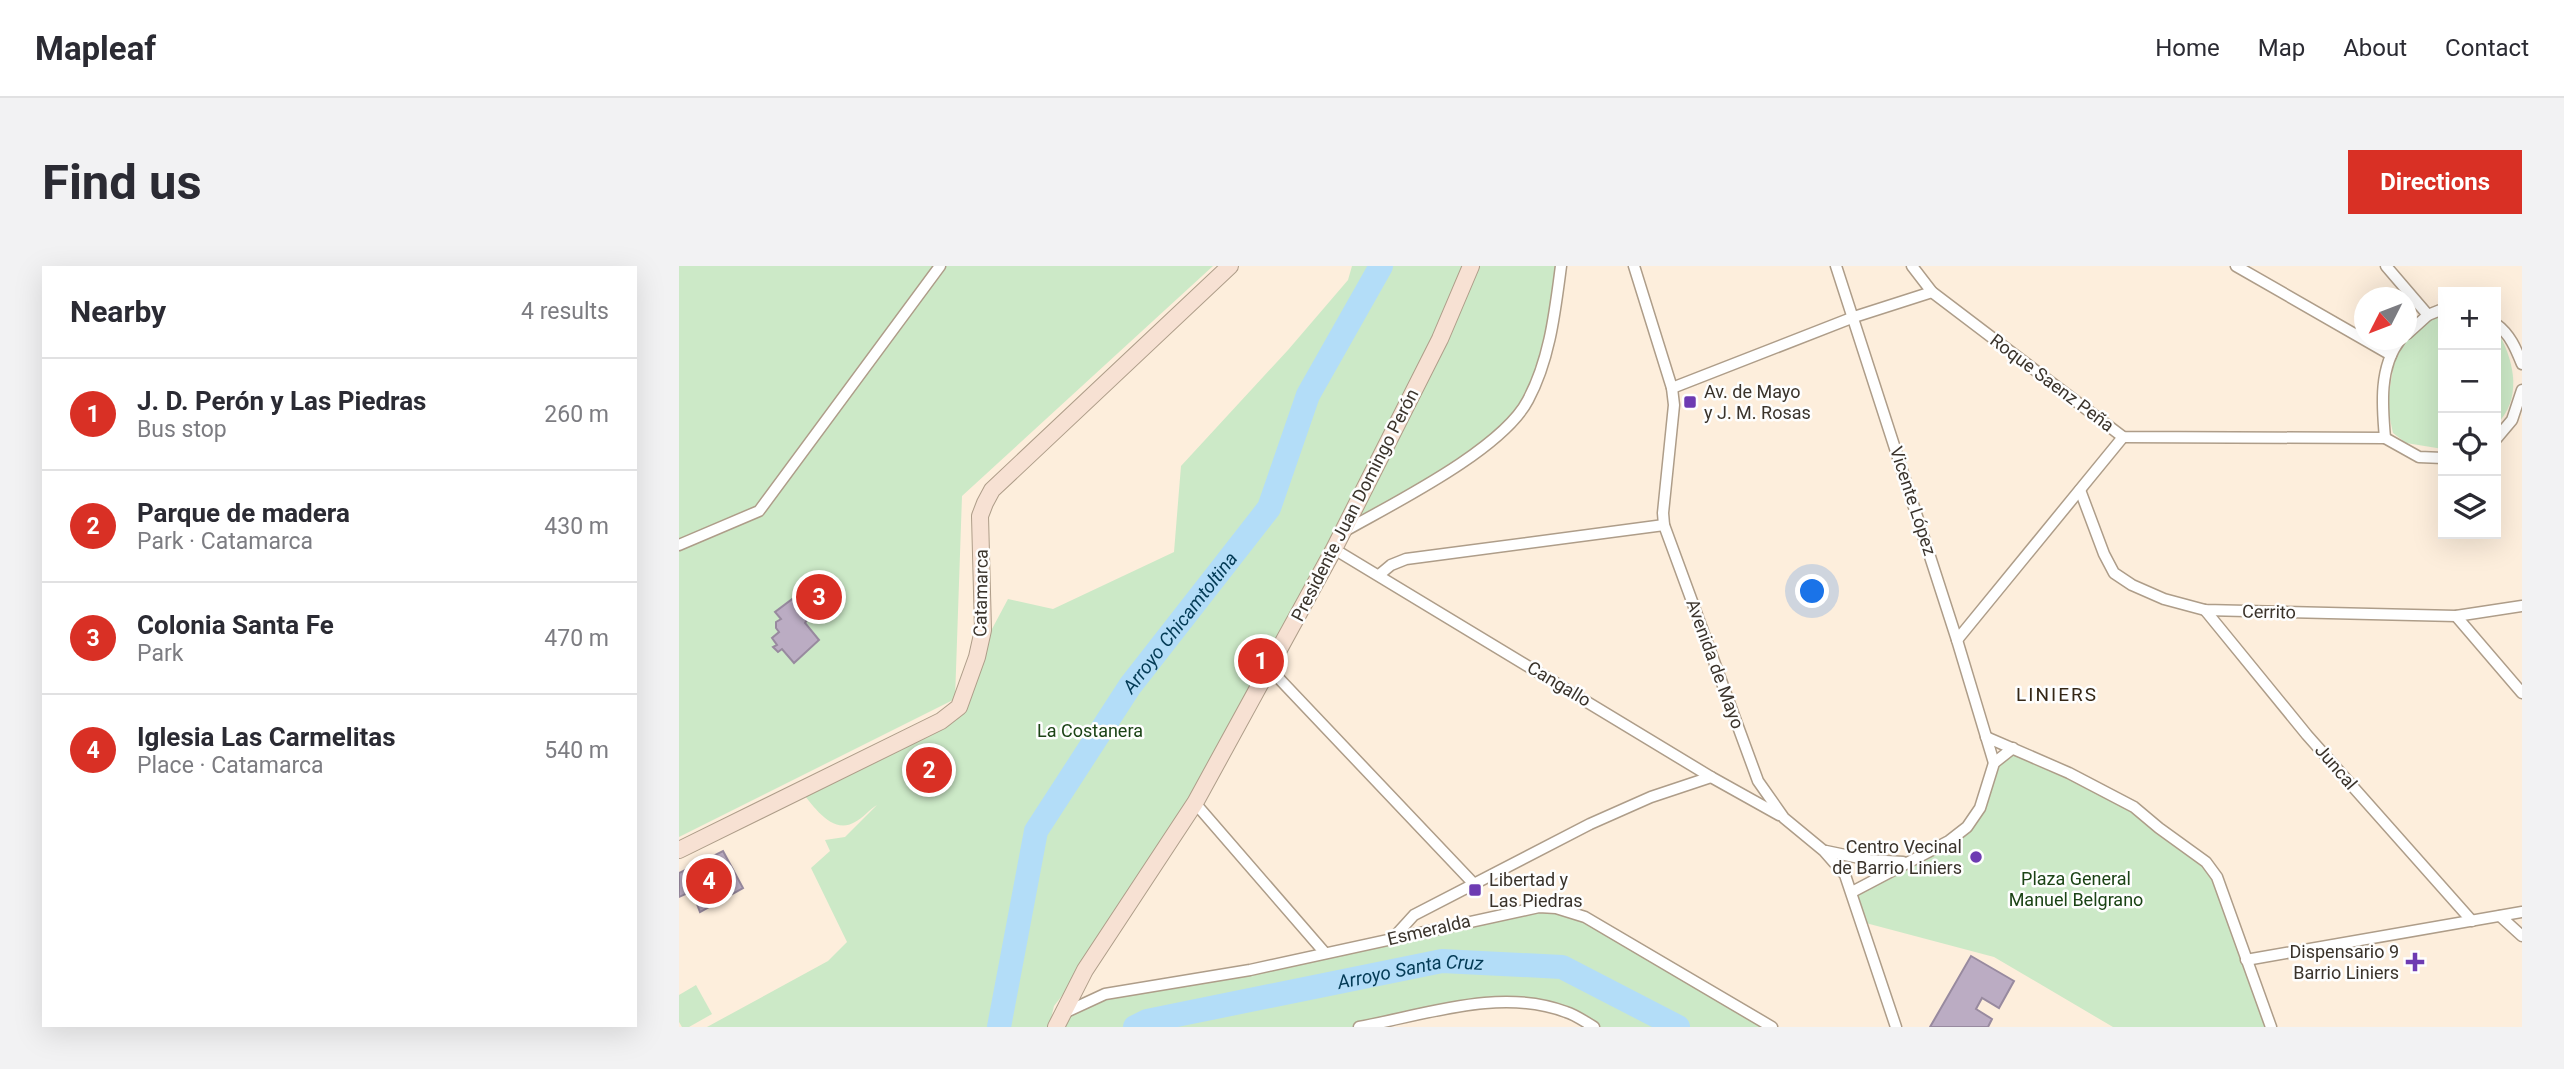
<!DOCTYPE html>
<html lang="en">
<head>
<meta charset="utf-8">
<style>
  body { margin:0; font-family:Roboto,sans-serif; background:#f2f2f3; color:#2b2b33 }
  .controls { position:absolute; right:21px; top:21px; display:grid; overflow:hidden; border-radius:0px; box-shadow:0 7px 28px #0002 }
  .controls button { width:63px; height:63px; display:grid; place-items:center; padding:0; border:0; border-bottom:2px solid #e1e1e2; background:#fff; color:#2b2b33; font:35px sans-serif }
  .compass { position:absolute; left:1675px; top:21px; width:63px; height:63px; border-radius:50%; background:#fff; box-shadow:0 7px 28px #0002; rotate:228deg }
  .you { position:absolute; left:1134px; top:326px; width:24px; height:24px; margin:-18px; border:5px solid #fff; border-radius:50%; background:#1a73e8; box-shadow:0 0 0 10px #1a73e833 }
  .badge { display:grid; place-items:center; width:46px; height:46px; border-radius:50%; background:#d93025; color:#fff; font-size:23px; font-weight:700 }
  .pin { position:absolute; translate:-50% -50%; border:4px solid #fff; box-shadow:0 2px 7px #0006 }
  .list { margin:0; padding:0; list-style:none }
  h2 { display:flex; justify-content:space-between; align-items:center; height:91px; margin:0; padding:0 28px; font-size:30px }
  h2 small { font-size:23px; font-weight:400; color:#7c7c81 }
  .list li { display:grid; grid-template-columns:46px 1fr auto; gap:21px; align-items:center; box-sizing:border-box; height:112px; padding:0 28px; border-top:2px solid #e1e1e2 }
  .list b { display:block; font-size:26px; white-space:nowrap }
  .list p { margin:0; font-size:23px; white-space:nowrap; color:#7c7c81 }
  .list em { font-size:23px; font-style:normal; color:#7c7c81 }
  .icon { flex:none; width:38px; height:38px; fill:none; stroke:currentColor; stroke-width:2; stroke-linecap:round; stroke-linejoin:round }
  .map { position:relative; flex:none; width:1843px; height:761px; overflow:hidden; border-radius:0px }
  header { display:flex; align-items:center; gap:42px; box-sizing:border-box; height:98px; padding:0 35px; background:#fff; border-bottom:2px solid #e1e1e2 }
  header strong { font-size:33px }
  nav { display:flex; gap:38px; margin-inline-start:auto; font-size:24px }
  .intro { display:flex; align-items:center; justify-content:space-between; box-sizing:border-box; height:168px; padding:0 42px }
  h1 { margin:0; font-size:49px }
  .button { padding:18px 32px; border-radius:0px; background:#d93025; color:#fff; font-size:24px; font-weight:700 }
  main { display:flex; gap:42px; padding:0 42px }
  aside { flex:1; background:#fff; border-radius:0px; box-shadow:0 7px 28px #0002 }
  .map>svg:first-child { display:block }
  .green { fill:#cce9c7 }
  .lines { fill:none; stroke-linecap:round; stroke-linejoin:round }
  .river { stroke:#b3ddf8; stroke-width:24 }
  .building { fill:#bbacc3; stroke:#988a9f; stroke-width:2 }
  .street-casing { stroke:#ae9d89; stroke-width:13 }
  .secondary-casing { stroke:#ae9d89; stroke-width:18 }
  .street { stroke:#fff; stroke-width:10 }
  .secondary { stroke:#f7e1d3; stroke-width:16 }
  .poi-dot { fill:#6d3bb2; stroke:#fefefe; stroke-width:2.5 }
  .labels { text-anchor:middle; stroke-width:5; stroke-linejoin:round; paint-order:stroke }
  .street-label { font-size:18px; fill:#3a332b; stroke:#fefefe }
  .poi-label { font-size:18px; fill:#3a332b; stroke:#fefefe; text-anchor:start }
  .park-label { font-size:18px; fill:#1b4315; stroke:#fefefe }
  .water-label { font-size:19px; font-style:italic; fill:#033b56; stroke:#fefefe }
  .neighbourhood-label { font-size:19px; letter-spacing:2px; fill:#352716; stroke:#fefefe }
</style>
</head>
<body>
<header>
<strong>Mapleaf</strong>
<nav><a>Home</a><a>Map</a><a>About</a><a>Contact</a></nav>
</header>
<div class="intro"><h1>Find us</h1><a class="button">Directions</a></div>
<main>
<aside>
<h2>Nearby<small>4 results</small></h2>
<ul class="list">
<li><span class="badge">1</span><div><b>J. D. Perón y Las Piedras</b><p>Bus stop</p></div><em>260 m</em></li>
<li><span class="badge">2</span><div><b>Parque de madera</b><p>Park · Catamarca</p></div><em>430 m</em></li>
<li><span class="badge">3</span><div><b>Colonia Santa Fe</b><p>Park</p></div><em>470 m</em></li>
<li><span class="badge">4</span><div><b>Iglesia Las Carmelitas</b><p>Place · Catamarca</p></div><em>540 m</em></li>
</ul>
</aside>
<div class="map">
<svg width="1843" height="761" viewBox="0 0 1843 761">
  <rect width="100%" height="100%" fill="#fdeedc"/>
  <!-- green -->
  <g class="green">
    <polygon points="0,0 534,0 283,230 276,433 0,571"/>
    <path d="M673,0H882L875,48L848,137L793,190L664,266L516,537L426,674L375,740L370,761H28L149,695L168,676L132,602L151,585L146,574L166,571L198,539C191,543 184,552 176,556C153,570 134,539 121,524L262,455L285,426L298,391L329,333L374,343L495,286L502,200L609,84L669,14Z"/>
    <polygon points="1764,49 1764,183 1727,177 1714,167 1708,139 1716,91 1724,79 1752,52"/>
    <path d="M1817,66L1820,68C1836,97 1843,134 1817,159Z"/>
    <polygon points="1334,482 1455,541 1538,611 1586,761 1434,761 1315,691 1183,656 1173,627 1288,561 1315,497"/>
    <polygon points="845,643 906,651 1093,761 915,761 889,746 799,738 678,761 377,761 385,747 426,728 641,688"/>
    <polygon points="17,719 33,748 10,761 3,761 0,756 0,729"/>
  </g>
  <g class="lines">
    <!-- river -->
    <g class="river">
      <path id="s1" d="M320,761L357,565L451,420L590,242L629,129L702,0"/>
      <path id="s2" d="M456,761L468,755L763,695L883,701L999,761"/>
    </g>
  </g>
  <!-- building -->
  <g class="building">
    <polygon points="116,331 120,336 126,334 130,339 128,348 130,351 126,357 140,374 115,397 103,383 99,386 94,381 98,379 93,372 100,366 97,362 97,356 102,353 96,346"/>
    <polygon points="44,585 64,622 21,646 13,625 0,631 0,607"/>
    <polygon points="1292,690 1335,715 1320,742 1303,732 1297,743 1313,753 1309,761 1251,761"/>
  </g>
  <g class="lines">
    <!-- street casing -->
    <g class="street-casing">
      <g id="street">
        <polyline points="955,0 993,122 995,139 984,247 985,259 1079,515 1105,552 1145,585 1166,609 1217,761"/>
        <polyline points="1157,0 1278,374 1315,497"/>
        <polyline points="1233,0 1253,26 1444,171 1706,172 1740,191 1764,192"/>
        <polyline points="1557,0 1712,89"/>
        <polyline points="1707,0 1749,49"/>
        <path d="M1817,58C1831,68 1837,83 1843,98"/>
        <polyline points="1728,68 1749,49 1764,43"/>
        <polyline points="993,122 1175,51 1253,26"/>
        <path d="M1706,172C1703,139 1700,101 1721,74"/>
        <polyline points="1817,173 1833,154 1843,124"/>
        <polyline points="1401,224 1425,288 1435,307 1453,319 1485,333 1526,344 1777,350 1843,340"/>
        <path d="M664,266C713,238 823,184 849,134C871,93 876,45 882,0"/>
        <polyline points="0,279 80,245 261,0"/>
        <polyline points="655,283 1032,511 1100,549"/>
        <polyline points="700,309 712,299 727,293 985,259"/>
        <polyline points="1526,344 1628,469 1793,655"/>
        <polyline points="1777,350 1843,427"/>
        <polyline points="1278,374 1444,171"/>
        <polyline points="590,402 795,618"/>
        <polyline points="1307,471 1390,507 1455,541 1480,562 1527,596 1538,611 1592,761"/>
        <polyline points="516,537 646,687"/>
        <polyline points="1147,585 1190,594 1224,596"/>
        <polyline points="1173,626 1270,575 1288,561 1301,542 1315,497 1334,482"/>
        <polyline points="1821,650 1843,670"/>
        <polyline points="715,671 735,649 911,558 972,531 1032,511"/>
        <polyline points="1567,694 1843,646"/>
        <polyline points="385,747 426,728 571,704 860,641 877,642 906,651 1093,761"/>
        <path d="M680,761C745,749 822,721 887,746C897,749 906,756 915,761"/>
      </g>
    </g>
    <!-- secondary casing -->
    <g class="secondary-casing">
      <g id="secondary">
        <polyline points="0,584 262,455 280,441 298,391 304,364 301,250 306,237 313,224 551,0"/>
        <polyline points="377,761 406,704 516,537 655,283 761,73 792,0"/>
      </g>
    </g>
    <!-- street -->
    <use href="#street" class="street"/>
    <!-- secondary -->
    <use href="#secondary" class="secondary"/>
  </g>
  <!-- markers -->
  <g class="poi-dot">
    <rect x="1004" y="129" width="14" height="14" rx="3.5"/>
    <circle cx="1297" cy="591" r="7"/>
    <rect x="789" y="617" width="14" height="14" rx="3.5"/>
    <path d="M1732.5 685.5h7v7h7v7h-7v7h-7v-7h-7v-7h7z"/>
  </g>
  <g class="labels">
    <!-- street labels -->
    <g class="street-label">
      <text transform="translate(1373 117) rotate(37)" y="6">Roque Saenz Peña</text>
      <text transform="translate(1234 235) rotate(72)" y="6">Vicente López</text>
      <text transform="translate(676 239) rotate(-63)" y="6">Presidente Juan Domingo Perón</text>
      <text transform="translate(302 327) rotate(-89)" y="6">Catamarca</text>
      <text transform="translate(1590 346) rotate(1)" y="6">Cerrito</text>
      <text transform="translate(1036 398) rotate(70)" y="6">Avenida de Mayo</text>
      <text transform="translate(880 418) rotate(31)" y="6">Cangallo</text>
      <text transform="translate(1657 501) rotate(49)" y="6">Juncal</text>
      <text transform="translate(750 664) rotate(-13)" y="6">Esmeralda</text>
    </g>
    <!-- poi labels -->
    <g class="poi-label">
      <text x="1025" y="132">Av. de Mayo<tspan x="1025" dy="21">y J. M. Rosas</tspan></text>
      <text x="1283" y="587" text-anchor="end">Centro Vecinal<tspan x="1283" dy="21">de Barrio Liniers</tspan></text>
      <text x="810" y="620">Libertad y<tspan x="810" dy="21">Las Piedras</tspan></text>
      <text x="1720" y="692" text-anchor="end">Dispensario 9<tspan x="1720" dy="21">Barrio Liniers</tspan></text>
    </g>
    <!-- park labels -->
    <g class="park-label">
      <text x="411" y="471">La Costanera</text>
      <text x="1397" y="619">Plaza General<tspan x="1397" dy="21">Manuel Belgrano</tspan></text>
    </g>
    <!-- water labels -->
    <g class="water-label">
      <text dy="7" stroke="none"><textPath href="#s1" startOffset="453">Arroyo Chicamtoltina</textPath></text>
      <text dy="7" stroke="none"><textPath href="#s2" startOffset="282">Arroyo Santa Cruz</textPath></text>
    </g>
    <!-- neighbourhood labels -->
    <g class="neighbourhood-label">
      <text x="1378" y="435">LINIERS</text>
    </g>
  </g>
</svg>
<div class="controls">
<button>+</button>
<button>−</button>
<button><svg class="icon" aria-label="locate" viewBox="0 0 24 24"><circle cx="12" cy="12" r="6"/><path d="M12 2v4M12 18v4M2 12h4M18 12h4"/></svg></button>
<button><svg class="icon" aria-label="layers" viewBox="0 0 24 24"><path d="M12 4l9 5-9 5-9-5zM3 14l9 5 9-5"/></svg></button>
</div>
<svg class="compass" viewBox="-18 -18 36 36"><path d="M0-13l5 13h-10z" fill="#e53935"/><path d="M0 13l5-13h-10z" fill="#7c7c81"/></svg>
<div class="you"></div>
<div class="pin badge" style="left:582px;top:395px">1</div>
<div class="pin badge" style="left:250px;top:504px">2</div>
<div class="pin badge" style="left:140px;top:331px">3</div>
<div class="pin badge" style="left:30px;top:615px">4</div>
</div>
</main>
</body>
</html>
